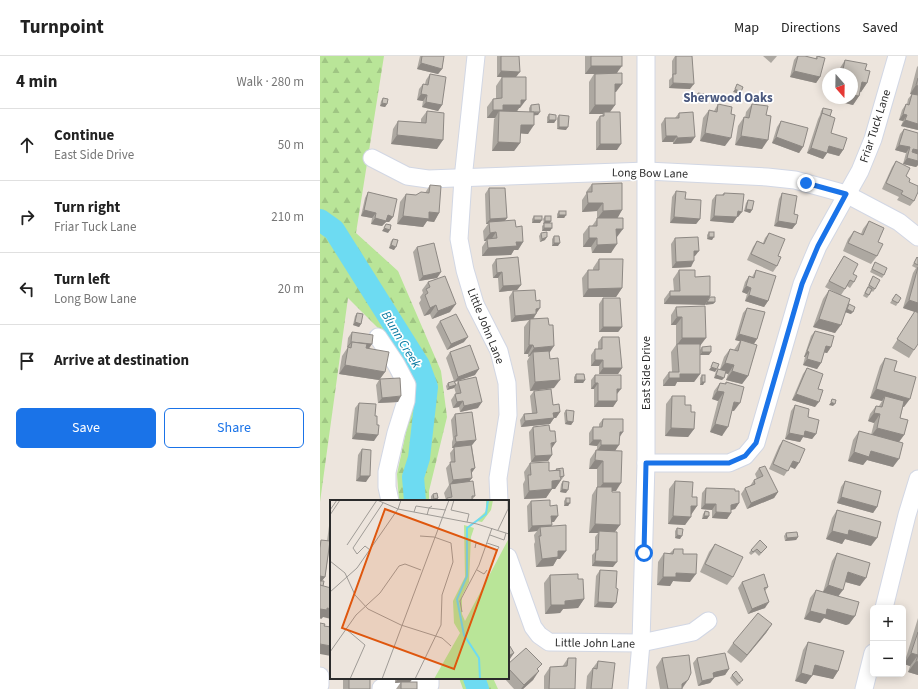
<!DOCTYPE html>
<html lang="en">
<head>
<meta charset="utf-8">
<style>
  body { margin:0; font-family:"Source Sans 3",sans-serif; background:#f6f6f6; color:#222 }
  .controls { position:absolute; right:12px; bottom:12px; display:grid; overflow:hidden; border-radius:6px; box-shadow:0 2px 10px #0003 }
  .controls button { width:36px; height:36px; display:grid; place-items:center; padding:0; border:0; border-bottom:1px solid #e0e0e0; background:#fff; color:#222; font:20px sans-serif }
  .compass { position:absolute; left:502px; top:12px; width:36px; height:36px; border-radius:50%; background:#fff; box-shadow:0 2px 10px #0003; rotate:160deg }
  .stop { position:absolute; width:12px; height:12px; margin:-9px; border:3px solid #1a73e8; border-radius:50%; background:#fff }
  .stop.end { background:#1a73e8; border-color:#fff; box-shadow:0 1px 4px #0008 }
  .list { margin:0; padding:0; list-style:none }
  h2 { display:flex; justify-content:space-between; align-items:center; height:52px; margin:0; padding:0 16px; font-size:17px }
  h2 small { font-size:13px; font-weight:400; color:#767676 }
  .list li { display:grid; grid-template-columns:26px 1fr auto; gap:12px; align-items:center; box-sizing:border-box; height:72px; padding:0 16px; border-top:1px solid #e0e0e0 }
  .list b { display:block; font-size:15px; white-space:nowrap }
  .list p { margin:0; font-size:13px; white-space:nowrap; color:#767676 }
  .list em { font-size:13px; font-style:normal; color:#767676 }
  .actions { display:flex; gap:8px; padding:12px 16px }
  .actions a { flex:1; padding:9px 0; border:1px solid #1a73e8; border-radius:6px; text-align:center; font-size:14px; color:#1a73e8 }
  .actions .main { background:#1a73e8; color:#fff }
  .icon { flex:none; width:22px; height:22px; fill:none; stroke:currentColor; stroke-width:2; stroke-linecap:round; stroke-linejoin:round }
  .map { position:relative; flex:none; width:598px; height:633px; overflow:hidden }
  header { display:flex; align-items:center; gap:24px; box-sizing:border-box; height:56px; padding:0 20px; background:#fff; border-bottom:1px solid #e0e0e0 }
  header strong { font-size:19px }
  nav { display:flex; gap:22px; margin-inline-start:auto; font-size:14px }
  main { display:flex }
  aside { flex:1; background:#fff }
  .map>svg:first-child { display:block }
  .forest { fill:url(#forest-firs) }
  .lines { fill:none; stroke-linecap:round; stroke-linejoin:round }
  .river { stroke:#6ddbf2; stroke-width:22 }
  .minor-casing { stroke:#d2d7e4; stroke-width:19 }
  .minor { stroke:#fff; stroke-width:17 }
  .wall { fill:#ada8a1 }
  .shaded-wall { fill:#8d8883 }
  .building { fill:#c9c3bb; stroke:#8d8883 }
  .route { stroke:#1a73e8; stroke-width:5 }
  .labels { text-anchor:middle; stroke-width:3.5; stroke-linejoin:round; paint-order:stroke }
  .street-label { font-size:12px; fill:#2b2b2b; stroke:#fff }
  .neighbourhood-label { font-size:13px; font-weight:bold; fill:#4a587e; stroke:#fff }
  .water-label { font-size:13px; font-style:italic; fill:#097aa1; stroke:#fff }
  .inset-river { fill:none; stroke:#6ddbf2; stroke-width:2 }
  .inset-road { fill:none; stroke:#9f9b96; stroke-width:1 }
  .view { fill:#df570e; fill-opacity:0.15; stroke:#df570e; stroke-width:2 }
  .inset-edge { fill:none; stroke:#2b2b2b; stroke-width:2 }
</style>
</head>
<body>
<header>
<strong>Turnpoint</strong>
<nav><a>Map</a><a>Directions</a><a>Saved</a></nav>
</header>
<main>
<aside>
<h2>4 min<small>Walk · 280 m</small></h2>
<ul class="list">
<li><svg class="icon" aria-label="ahead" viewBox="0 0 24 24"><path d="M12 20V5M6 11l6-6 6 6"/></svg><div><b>Continue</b><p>East Side Drive</p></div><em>50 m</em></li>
<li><svg class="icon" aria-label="right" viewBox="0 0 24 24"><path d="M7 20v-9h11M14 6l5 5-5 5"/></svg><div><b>Turn right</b><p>Friar Tuck Lane</p></div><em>210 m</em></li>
<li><svg class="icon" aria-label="left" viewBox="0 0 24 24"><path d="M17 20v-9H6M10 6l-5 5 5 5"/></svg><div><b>Turn left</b><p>Long Bow Lane</p></div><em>20 m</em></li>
<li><svg class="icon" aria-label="arrive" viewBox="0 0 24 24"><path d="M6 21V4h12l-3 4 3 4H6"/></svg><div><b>Arrive at destination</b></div></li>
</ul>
<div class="actions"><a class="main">Save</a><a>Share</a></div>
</aside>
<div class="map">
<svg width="598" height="633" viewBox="0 0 598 633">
  <defs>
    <pattern id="forest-firs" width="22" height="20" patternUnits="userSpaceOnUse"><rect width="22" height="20" fill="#b9e598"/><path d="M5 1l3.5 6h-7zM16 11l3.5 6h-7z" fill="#9fc583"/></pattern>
  </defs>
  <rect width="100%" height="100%" fill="#ede5dd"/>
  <!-- forest -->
  <g class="forest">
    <polygon points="0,0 64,0 36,177 78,215 121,315 127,361 109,435 109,445 79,445 77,418 90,357 88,317 58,272 28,242 0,446"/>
    <polygon points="139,622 173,622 178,633 143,633"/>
  </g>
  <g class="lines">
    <!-- river -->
    <g class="river">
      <polyline points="0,164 14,174 99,309 107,331 99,402 93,421 95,445"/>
      <polyline points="154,622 158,633"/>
    </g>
    <!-- minor casing -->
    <g class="minor-casing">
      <g id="minor">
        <polyline points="156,0 143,123 139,183 145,214 155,248 179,295 187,327 188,359 178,422 179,445"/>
        <polyline points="52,102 87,120 108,123 327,115 447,121 475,124 526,138 579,166 598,181"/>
        <polyline points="58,281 76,308 87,329 86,345 76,377 67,416 67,431 70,445"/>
        <polyline points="326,407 409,407 425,400 436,387 482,228 498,190 540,115 553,83 577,0"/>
        <polyline points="188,501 213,571 219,579 229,586 321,587 373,576 388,565"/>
        <polyline points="564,552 587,459 598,423"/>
        <polyline points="0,629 0,620"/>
        <polyline points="61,632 110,629 110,622"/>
        <polyline points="317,633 321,587 326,407 326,0"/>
        <polyline points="544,633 553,597"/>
      </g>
    </g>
    <!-- minor -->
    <use href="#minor" class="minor"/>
  </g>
  <!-- wall -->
  <g class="wall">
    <polygon points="100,0 124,0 122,13 118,18 97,13"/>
    <polygon points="177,0 199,0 196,21 200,52 199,52 197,56 209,56 209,52 211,49 218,59 214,59 208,78 200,77 200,87 194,95 172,95 174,63 175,62 167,62 167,51 173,43 176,43 176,30 182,21 188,21 177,21"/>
    <polygon points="265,0 302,0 297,18 296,36 295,36 295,49 290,56 297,94 276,94 276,66 280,60 281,60 283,58 269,58 269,26 274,18 265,18"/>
    <polygon points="355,0 356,0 370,33 349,32 349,24 352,21 352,5"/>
    <polygon points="443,0 457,0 451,7"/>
    <polygon points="477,0 485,0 495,3 497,0 500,21 496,27 470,21 474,4"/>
    <polygon points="525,4 545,14 547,27 541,36 540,35 539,40 533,49 513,44 513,42 532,42 532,18 518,18 520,12"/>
    <polygon points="598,10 598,74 581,70 583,65 579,64 582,54 586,48 587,48 588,43 592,38 590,38 597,11"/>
    <polygon points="110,18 122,49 118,55 102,51 103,45 97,44 99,33 103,28 105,28 106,24"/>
    <polygon points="63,42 67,48 65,51 60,50 61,45"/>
    <polygon points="398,48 405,90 380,85 383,62 389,54 394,55"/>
    <polygon points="432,48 442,93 415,89 418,70 424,61 425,62 426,56"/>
    <polygon points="503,52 510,60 511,77 523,94 519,100 507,97 503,103 487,97 498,63 500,59 501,55"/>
    <polygon points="107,55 117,93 71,88 73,73 78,65 101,67 101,63"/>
    <polygon points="359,57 371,87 353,88 353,86 342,86 341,68 345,62 355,62"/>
    <polygon points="229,58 236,64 234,67 227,67 227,61"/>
    <polygon points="239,59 246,74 237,73 237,62"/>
    <polygon points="461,65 483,91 479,97 452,87 457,71"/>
    <polygon points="584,73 598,77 598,109 596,111 583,108 586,97 575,94 580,78"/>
    <polygon points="576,105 589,126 594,145 590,150 577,144 579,141 562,133 572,111"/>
    <polygon points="272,128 302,154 297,162 297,181 291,197 272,197 271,191 263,191 263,178 269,170 272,170 277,163 277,155 262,156 262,144 266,138 266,136"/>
    <polygon points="110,129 119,157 114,166 107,165 103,171 77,168 80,146 86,138 96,139 105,137"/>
    <polygon points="169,132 187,162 184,165 196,171 203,186 198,194 194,194 191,199 162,200 162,191 166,185 164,185 163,175 168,168 166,168 165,138"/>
    <polygon points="356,135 365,143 380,163 376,168 350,167 352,141"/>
    <polygon points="48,136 73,161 69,166 66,166 62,170 51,168 52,162 41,160 45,142"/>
    <polygon points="404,137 418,161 417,161 413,167 390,165 392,144 396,139 402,139"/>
    <polygon points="462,137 476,168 472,173 454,170 459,143"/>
    <polygon points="428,144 432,154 430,157 424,155 426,147"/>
    <polygon points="239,155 246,159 244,162 237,162 237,158"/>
    <polygon points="214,160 220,167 212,167 212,163"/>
    <polygon points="225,160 231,165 230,167 232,172 230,175 222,175 222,170 224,168 223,163"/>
    <polygon points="549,165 558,186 557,200 551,208 523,195 528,183 534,175 541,178 543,173"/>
    <polygon points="389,176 392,184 387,183 387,179"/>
    <polygon points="221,177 225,184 220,186 219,180"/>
    <polygon points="449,177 458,200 457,210 453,216 427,204 433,191 437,185 443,187 445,182"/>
    <polygon points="234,180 238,190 232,190 232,183"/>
    <polygon points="355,182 375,200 374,200 371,211 352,212 351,188"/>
    <polygon points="73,183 74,194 69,192 71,185"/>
    <polygon points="97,191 121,216 117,222 99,225 93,196"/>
    <polygon points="524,200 533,218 534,226 530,232 527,230 521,239 528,249 531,258 525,256 515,277 493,271 503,243 509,234 520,239 505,231"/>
    <polygon points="597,201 598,202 598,257 596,256 594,294 589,302 572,292 595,256 583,252 593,217 596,212 592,210"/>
    <polygon points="176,203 201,229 197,234 179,236 178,222 173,222 172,209"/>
    <polygon points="279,203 302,232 296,241 263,241 262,222 268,214 273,214 273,212"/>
    <polygon points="555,206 564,219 562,222 550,216"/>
    <polygon points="359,214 375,221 390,240 390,241 395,246 393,248 344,248 344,243 350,235 354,235 353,223"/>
    <polygon points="436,214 448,245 444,251 425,245 427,238 422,236 425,226 429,220 432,221"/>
    <polygon points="553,220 555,233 553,236 552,235 547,242 543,240"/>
    <polygon points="108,226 130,256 112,263 110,258 104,260 99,247 101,244 100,241 103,237 102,234"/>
    <polygon points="193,235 216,258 214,262 229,297 234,332 210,335 207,305 210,300 208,301 208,298 204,298 204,271 209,264 191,266 189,241"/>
    <polygon points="576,238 581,242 576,250 570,247"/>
    <polygon points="283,242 302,271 298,276 279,276 279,248"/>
    <polygon points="356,251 380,290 380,318 374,326 357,326 355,330 343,330 343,324 349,316 352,316 351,296 356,289 356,269 351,269 351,259"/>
    <polygon points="427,252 437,283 434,288 428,320 422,328 406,324 408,318 405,317 402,324 394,322 396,315 398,313 400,313 404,301 410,293 414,294 420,285 415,284 423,257"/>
    <polygon points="37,257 41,268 39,271 33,269 35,260"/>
    <polygon points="120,265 144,286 127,294 116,271"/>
    <polygon points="495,275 511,291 507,297 504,296 501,307 497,313 483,309 485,301 484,301 491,280"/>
    <polygon points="32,276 49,292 65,316 60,323 78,346 58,347 56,329 59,324 19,318 22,300 28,291 27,291 28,282"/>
    <polygon points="282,281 302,312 298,318 279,318 279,310 271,310 271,299 275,293 278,293 278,286"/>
    <polygon points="382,291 389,299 380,299 380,294"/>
    <polygon points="130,296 155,319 135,326 136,329 138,325 158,352 140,356 139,351 133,352 131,344 135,338 136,338 134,331 134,332 127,334 126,330 128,327 134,325 126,302"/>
    <polygon points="565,302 574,315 584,351 583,351 580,362 584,379 579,386 573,411 547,404 543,409 528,405 533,384 539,375 551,379 554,367 548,365 550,358 556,350 559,350 562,345 550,342 560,310"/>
    <polygon points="487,312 498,333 495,351 472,344 483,318"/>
    <polygon points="256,318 265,324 263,327 254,327 254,321"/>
    <polygon points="275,319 297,338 297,345 293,351 274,351 274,333 271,333 271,324"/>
    <polygon points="382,319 383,329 380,329 380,322"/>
    <polygon points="406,326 414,355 412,355 402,380 390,376 398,345 392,343 394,335 400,327 405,328"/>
    <polygon points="214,335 233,349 240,356 236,362 234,362 230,368 201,371 200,364 204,358 212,357 210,340"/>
    <polygon points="352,340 365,349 371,356 374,373 368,381 345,380 346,348"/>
    <polygon points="39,347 54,385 32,383 35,352"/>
    <polygon points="475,349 488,361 496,378 492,383 483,381 480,386 465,383 471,355"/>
    <polygon points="246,354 253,366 251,369 245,368 244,357"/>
    <polygon points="135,358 156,384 152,389 155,412 151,417 152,422 149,425 155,440 152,444 152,445 125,445 126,444 124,437 129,429 126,412 131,406 130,397 134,392 132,392 132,386 133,383 131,364"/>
    <polygon points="283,363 299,381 295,395 296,435 292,435 300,469 294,476 293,511 272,510 272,499 275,496 275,481 278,477 269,477 272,439 277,431 277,413 269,413 270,403 276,394 277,394 277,390 269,389 269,377 273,371 279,371 279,368"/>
    <polygon points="213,371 232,392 232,399 228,405 211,406 209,376"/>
    <polygon points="463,384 475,413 470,411 464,420 449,413 459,390"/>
    <polygon points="42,393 46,426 36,425 38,399"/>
    <polygon points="210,407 229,415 235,415 236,413 244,420 242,423 241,423 241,424 235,433 232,433 226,442 204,443 203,428 205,424 204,416"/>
    <polygon points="439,412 458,436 454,442 427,453 421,438 425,432 430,430 434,424 437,423 435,418"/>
    <polygon points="243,425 246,437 240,436 241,428"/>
    <polygon points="355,425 372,441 377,450 371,458 365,469 348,468 349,433"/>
    <polygon points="525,425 557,451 553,457 517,447 521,431"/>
    <polygon points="386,432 415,435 419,447 415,453 411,454 411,457 407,463 392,462 392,454 381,453 382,437"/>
    <polygon points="113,438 118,442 116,445 111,445 111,440"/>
    <polygon points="246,442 250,447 248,450 244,450 244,445"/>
    <polygon points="211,445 230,450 234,466 232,466 231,470 240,503 237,503 233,510 216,511 214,488 215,486 214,479 217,475 208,476 207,450"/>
    <polygon points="517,454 551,490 525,483 522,488 506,483 512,462"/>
    <polygon points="385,455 389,460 387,463 382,463 383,458"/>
    <polygon points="11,467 11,490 10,489 5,521 2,525 3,530 3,561 1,563 0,562 0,486 1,484 7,485 9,470"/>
    <polygon points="357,472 360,483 355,482 355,475"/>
    <polygon points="466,477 478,481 476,484 465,485 464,480"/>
    <polygon points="395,488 413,521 407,529 380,516 389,496"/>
    <polygon points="447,491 439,500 435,496 431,499 429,497 431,494"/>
    <polygon points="354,493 363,498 370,526 353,525 350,530 337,529 338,506 344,497 350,497"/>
    <polygon points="517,497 540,530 525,526 518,540 535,560 529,568 526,569 504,562 500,567 484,563 490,542 496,534 503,536 512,505"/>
    <polygon points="280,514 292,552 274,551 276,520"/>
    <polygon points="230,519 258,523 264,543 258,552 243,553 240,557 225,558 224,527"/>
    <polygon points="422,526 448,531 445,535 445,552 428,558 418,532"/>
    <polygon points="598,562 598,619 588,616 590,610 584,608"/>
    <polygon points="452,568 446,577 421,607 407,596 413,587"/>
    <polygon points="488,586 518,615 513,623 493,618 486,628 475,625 483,594"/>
    <polygon points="248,602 255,633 224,633 224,620 230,611 242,611"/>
    <polygon points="342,602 368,624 362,633 340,633 336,611"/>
    <polygon points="377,602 409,613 405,619 394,621 394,622 390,627 378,630 373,607"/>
    <polygon points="278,605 292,633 266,633 267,620"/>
    <polygon points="188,608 218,614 213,624 203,633 194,633 184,622 188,622"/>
    <polygon points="412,619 421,627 417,630 410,622"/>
    <rect x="23" y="622" width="27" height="11"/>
    <polygon points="75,622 93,622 90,626 97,633 76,633 81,626 75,627"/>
  </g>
  <!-- shaded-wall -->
  <g class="shaded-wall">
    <polygon points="101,7 122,13 118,18 97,13"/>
    <polygon points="271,10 302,10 296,18 265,18"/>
    <polygon points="181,15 200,16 196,21 177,21"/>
    <polygon points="474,15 500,21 496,27 470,21"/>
    <polygon points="542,26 547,27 541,36 536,35"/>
    <polygon points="353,27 374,28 370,33 349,32"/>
    <polygon points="295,28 302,28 296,36 289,36"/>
    <polygon points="596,29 598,30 598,40 590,38"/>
    <polygon points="415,33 421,36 419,38 413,36"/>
    <polygon points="101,38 107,39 103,45 97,44"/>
    <polygon points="532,39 539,40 533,49 513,44 514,42 532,42"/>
    <polygon points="377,41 383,43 381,46 375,44"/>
    <polygon points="201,44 206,44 200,52 199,52 195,57 179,55 175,62 167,62 173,54 183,49"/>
    <polygon points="106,46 122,49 118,55 102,51"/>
    <polygon points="62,47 67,48 65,51 60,50"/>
    <polygon points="275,49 295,49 289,57 284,56 283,58 269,58"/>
    <polygon points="220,56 218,59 209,60 211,57"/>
    <polygon points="583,58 587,59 583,65 579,64"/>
    <polygon points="229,64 236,64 234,67 227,67"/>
    <polygon points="585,64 598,68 598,74 581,70"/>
    <polygon points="201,69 214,69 208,78 195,77"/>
    <polygon points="239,71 248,71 246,74 237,73"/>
    <polygon points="385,77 411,82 405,90 380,85"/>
    <polygon points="77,79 123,84 117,93 71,88"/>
    <polygon points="346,80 357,80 353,86 342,86"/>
    <polygon points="421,80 448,84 442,93 415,89"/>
    <polygon points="375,81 371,87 353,88 357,82"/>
    <polygon points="456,81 483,91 479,97 452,87"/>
    <polygon points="178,86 200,87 194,95 172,95"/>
    <polygon points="280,88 301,88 297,94 276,94"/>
    <polygon points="579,89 590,91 586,97 575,94"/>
    <polygon points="509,90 523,94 519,100 505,96"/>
    <polygon points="491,92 507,97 503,103 487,97"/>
    <polygon points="593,93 598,94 598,101 589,98"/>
    <polygon points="587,102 598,105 598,109 596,111 583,108"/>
    <polygon points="268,147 283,147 277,155 262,156"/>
    <polygon points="426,153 432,154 430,157 424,155"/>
    <polygon points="44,154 56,157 52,162 41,160"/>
    <polygon points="302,154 297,163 277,163 283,155"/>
    <polygon points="418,155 422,156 418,161 414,161"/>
    <polygon points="109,156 119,157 114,166 107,165 103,171 77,168 83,160"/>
    <polygon points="68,159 73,161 69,166 66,166 62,170 51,168 55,162"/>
    <polygon points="239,159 246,159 244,162 237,162"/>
    <polygon points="394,160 417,161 413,167 390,165"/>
    <polygon points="354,161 380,163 376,168 350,167"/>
    <polygon points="187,162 183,167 169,166 168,168 166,168 170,163"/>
    <polygon points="214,164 222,164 220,167 212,167"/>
    <polygon points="225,165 231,165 229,168 223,168"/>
    <polygon points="458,165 476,168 472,173 454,170"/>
    <polygon points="64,172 70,174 68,177 62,175"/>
    <polygon points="224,172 232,172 230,175 222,175"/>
    <polygon points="296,173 303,173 297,181 291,181"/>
    <polygon points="176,176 171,184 167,183 166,185 164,185 170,177"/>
    <polygon points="227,181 225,184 220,186 222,183"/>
    <polygon points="389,181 394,181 392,184 387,183"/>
    <polygon points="269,182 277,182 271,191 263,191"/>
    <polygon points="196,186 203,186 198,194 194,194 191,199 162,200 168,192"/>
    <polygon points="234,187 240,187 238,190 232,190"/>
    <polygon points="297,188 291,197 272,197 277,189"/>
    <polygon points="71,189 76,191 74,194 69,192"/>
    <polygon points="374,195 379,195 375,200 370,201"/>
    <polygon points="374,205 371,211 352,212 356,206"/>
    <polygon points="121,216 117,222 99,225 103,220"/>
    <polygon points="182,216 178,222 173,222 177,217"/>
    <polygon points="201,229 197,234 179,236 183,230"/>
    <polygon points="426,230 431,232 427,238 422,236"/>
    <polygon points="302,232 296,241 263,241 268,233"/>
    <polygon points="429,239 448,245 444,251 425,245"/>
    <polygon points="350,240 390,240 385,249 344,248"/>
    <polygon points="589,244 598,247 598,257 583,252"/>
    <polygon points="387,246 395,246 393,248 385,249"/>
    <polygon points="136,248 130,256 112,263 118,255"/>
    <polygon points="116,249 110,258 104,260 110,252"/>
    <polygon points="220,252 216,258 216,253"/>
    <polygon points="527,253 533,256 531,258 525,256"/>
    <polygon points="216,258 212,264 210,263 209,264 191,266 195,260"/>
    <polygon points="357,261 362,261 356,269 351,269"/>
    <polygon points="499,263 521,269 515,277 493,271"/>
    <polygon points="35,266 41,268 39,271 33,269"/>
    <polygon points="283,271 302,271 298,276 279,276"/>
    <polygon points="419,278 437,283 433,289 415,284"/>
    <polygon points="148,281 144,286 127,294 131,288"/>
    <polygon points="362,282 386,282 380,290 357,289"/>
    <polygon points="31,286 32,286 28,291 27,291"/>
    <polygon points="32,286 52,288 48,294"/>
    <polygon points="209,289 213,289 208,298 204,298"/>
    <polygon points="234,290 228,299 213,296 210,300 208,301 214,292"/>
    <polygon points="506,290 511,291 507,297 502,296"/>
    <polygon points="487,295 489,296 485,301 484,301"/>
    <polygon points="382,296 391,296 389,299 380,299"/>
    <polygon points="487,303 501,307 497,313 483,309"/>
    <polygon points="275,304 283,304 279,310 271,310"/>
    <polygon points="405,307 414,309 408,318 399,315"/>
    <polygon points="25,309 65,316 59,324 19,318"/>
    <polygon points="391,311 397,313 395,316 389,314"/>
    <polygon points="283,312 302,312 298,318 279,318"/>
    <polygon points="159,313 155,319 134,326 138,321"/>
    <polygon points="412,315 428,320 422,328 406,324"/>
    <polygon points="360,318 380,318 374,326 357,326 355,330 343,330 349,322"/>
    <polygon points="396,319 404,322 402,324 394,322"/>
    <polygon points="240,324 234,332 210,335 215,326"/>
    <polygon points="256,324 265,324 263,327 254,327"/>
    <polygon points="382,326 385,326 383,329 380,329"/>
    <polygon points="275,327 278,327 274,333 271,333"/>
    <polygon points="136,329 134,332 127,334 129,331"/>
    <polygon points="297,333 301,333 297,338"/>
    <polygon points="556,333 590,343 584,351 564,345 565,340 562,345 550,342"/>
    <polygon points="397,335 404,336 398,345 392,343"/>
    <polygon points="476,338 499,346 495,351 472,344"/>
    <polygon points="81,340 78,346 58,347 62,342"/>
    <polygon points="143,345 139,351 133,352 137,346"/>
    <polygon points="278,345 297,345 293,351 274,351"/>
    <polygon points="162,346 158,352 140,356 144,350"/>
    <polygon points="414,346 420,347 414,355 409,354"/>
    <polygon points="511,346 515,348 513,350 509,349"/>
    <polygon points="240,356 236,362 229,362 233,357"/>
    <polygon points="554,357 560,358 554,367 548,365"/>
    <polygon points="234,362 230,368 201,371 205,365"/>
    <polygon points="247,365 253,366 251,369 245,368"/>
    <polygon points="395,368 408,371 402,380 390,376"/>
    <polygon points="351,372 374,373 368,381 345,380"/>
    <polygon points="557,372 584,379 578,387 551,380"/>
    <polygon points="485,375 496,378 492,383 483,381 480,386 465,383 469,377"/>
    <polygon points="300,376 303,376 299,382"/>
    <polygon points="36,377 58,379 54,385 32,383"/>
    <polygon points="156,384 152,389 132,392 136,386"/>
    <polygon points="273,384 281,384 277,390 269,389"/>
    <polygon points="236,386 232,392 231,387"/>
    <polygon points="281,389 299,389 295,395 277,395"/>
    <polygon points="551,395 579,403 573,411 547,404 543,409 528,405 534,396"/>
    <polygon points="232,399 228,405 211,406 215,400"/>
    <polygon points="275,404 283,405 277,413 269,413"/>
    <polygon points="473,405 479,407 475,413 469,410"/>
    <polygon points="155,412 151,418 151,413"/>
    <polygon points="40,420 50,420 46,426 36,425"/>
    <polygon points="152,422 148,427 130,429 133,424"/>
    <polygon points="241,424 235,433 226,433 232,425"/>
    <polygon points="283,427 301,427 296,435 277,435"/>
    <polygon points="232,433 226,442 204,443 209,435"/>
    <polygon points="242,433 248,434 246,437 240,436"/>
    <polygon points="458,436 454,442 427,453 431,447"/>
    <polygon points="521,441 557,451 553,457 517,447"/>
    <polygon points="118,442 116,445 112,445 114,443"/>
    <polygon points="246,447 250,447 248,450 244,450"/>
    <polygon points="419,447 415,453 407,455 411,449"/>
    <polygon points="385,448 396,448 392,454 381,453"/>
    <polygon points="371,450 377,450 371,459"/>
    <polygon points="396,456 411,457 407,463 392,462"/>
    <polygon points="231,460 238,460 234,466 227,466"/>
    <polygon points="353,460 371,461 365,469 348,468"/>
    <polygon points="384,460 389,460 387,463 382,463"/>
    <polygon points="275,468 300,469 294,477 279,475 278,477 269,477"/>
    <polygon points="232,469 228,475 220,471 217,475 208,476 212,470"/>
    <polygon points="529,474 557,482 551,490 525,483 522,488 506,483 512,475"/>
    <polygon points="357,479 362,480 360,483 355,482"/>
    <polygon points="478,481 476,484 465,485 467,482"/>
    <polygon points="11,482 11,490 6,489"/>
    <polygon points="238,495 246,495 240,503 237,503 233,510 216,511 222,503"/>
    <polygon points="275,505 297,506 293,511 272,510"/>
    <polygon points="528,516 546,522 540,530 522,525"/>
    <polygon points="356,517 376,518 370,526 353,525 350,530 337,529 343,521"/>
    <polygon points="0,520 5,521 1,526 0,526"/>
    <polygon points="508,529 523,534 517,542 502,537"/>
    <polygon points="264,543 258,552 243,553 240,557 225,558 231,549 245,545"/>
    <polygon points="278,546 296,547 292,552 274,551"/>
    <polygon points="449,546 445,552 428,558 432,553"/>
    <polygon points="7,552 11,553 11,563 3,561 1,563 0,562 0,553"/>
    <polygon points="507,553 535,560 529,568 526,569 504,562 500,567 484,563 490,555"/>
    <polygon points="452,568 446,577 421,607 427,599"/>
    <polygon points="0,588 11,590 11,600 0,598"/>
    <polygon points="194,597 190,603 188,604 188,600"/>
    <polygon points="591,597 598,599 590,610 584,608"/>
    <polygon points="596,605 598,606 598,619 588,616"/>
    <polygon points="495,609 518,615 513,623 489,618"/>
    <polygon points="409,613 405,619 392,622 393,617 396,616"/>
    <polygon points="219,615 213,624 203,633 201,633 204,629"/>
    <polygon points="481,617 492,620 486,628 475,625"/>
    <polygon points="78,622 93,622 90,626 75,627"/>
    <polygon points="394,622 390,627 378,630 382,625"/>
    <polygon points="368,624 362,632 362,628"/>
  </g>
  <!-- building -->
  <g class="building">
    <polygon points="102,0 124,0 122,13 101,7"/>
    <polygon points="181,0 199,0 200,16 181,15"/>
    <rect x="271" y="0" width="31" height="10"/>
    <polygon points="356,0 372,0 374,28 353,27 353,18 356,18"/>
    <polygon points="478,0 485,0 497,3 497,0 505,2 500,21 474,15"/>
    <polygon points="525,4 547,8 545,14 550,15 547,27 542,26 539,40 532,39 532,18 522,18"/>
    <polygon points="302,17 302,28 295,28 295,49 275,49 275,18"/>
    <polygon points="110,18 126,21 122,49 106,46 107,39 101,38 103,28 108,29"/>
    <polygon points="182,21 206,21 206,44 201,44 201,49 183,49 183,54 173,54 173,43 182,42"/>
    <polygon points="598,22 598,30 596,29"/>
    <polygon points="417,28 423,31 421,36 415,33"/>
    <polygon points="378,37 384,38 383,43 377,41"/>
    <polygon points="592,38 598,39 598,68 585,64 587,59 583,58 586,48 589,49"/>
    <polygon points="63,42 68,43 67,48 62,47"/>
    <polygon points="219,48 220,56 211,56 211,49"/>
    <polygon points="398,48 412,51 411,58 415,59 411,82 385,77 389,54 397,56"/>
    <polygon points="432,48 448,50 446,59 451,60 448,84 421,80 424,61 429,62"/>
    <polygon points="503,52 512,54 510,60 502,58"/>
    <polygon points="107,55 124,57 123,84 77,79 78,65 106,67"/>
    <polygon points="179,55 214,56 214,69 201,69 200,87 178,86"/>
    <polygon points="284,56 300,56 301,88 280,88 280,60 284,60"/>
    <polygon points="373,56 375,81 357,82 357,80 346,80 345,62 359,62 359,57"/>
    <polygon points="502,57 515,62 511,77 527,82 523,94 509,90 507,97 491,92"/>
    <polygon points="229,58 236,59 236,64 229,64"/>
    <polygon points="239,59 249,60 248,71 239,71"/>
    <polygon points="461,65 488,72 483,91 456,81"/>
    <polygon points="584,73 598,77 598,94 593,93 592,96 598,98 598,105 587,102 590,91 579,89"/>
    <polygon points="576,105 590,112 586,120 590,123 589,126 598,130 598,136 594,145 581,138 583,135 566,127"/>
    <polygon points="302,127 302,154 283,155 283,147 268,147 267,136 272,136 272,128"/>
    <polygon points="110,129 121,130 119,157 109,156 109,163 83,160 86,138 96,139 101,136 109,137"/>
    <polygon points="169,132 185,132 187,162 170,163"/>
    <polygon points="356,135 366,136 365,143 381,144 380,163 354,161"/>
    <polygon points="48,136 77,143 73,161 68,159 66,165 55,162 56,157 44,154"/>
    <polygon points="404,137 424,138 422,156 418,155 417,161 394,160 396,139 404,139"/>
    <polygon points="462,137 477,140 474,158 478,159 476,168 458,165"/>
    <polygon points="428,144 434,145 432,154 426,153"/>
    <rect x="239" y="155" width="7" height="4"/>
    <rect x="214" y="160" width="8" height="4"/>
    <rect x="225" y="160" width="6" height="5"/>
    <polygon points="277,162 303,162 303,173 296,173 297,188 277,189 277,182 269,182 269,170 277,170"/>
    <polygon points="195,164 196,171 202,170 203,186 196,186 197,190 168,192 167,183 177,182 176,176 170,177 169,166"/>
    <polygon points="549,165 564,172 558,186 563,188 557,200 528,187 534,175 543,179"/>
    <rect x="224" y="167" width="8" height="5"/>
    <polygon points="66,168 71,169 70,174 64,172"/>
    <polygon points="227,176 227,181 222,183 221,177"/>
    <rect x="389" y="176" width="5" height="5"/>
    <polygon points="449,177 465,183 458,200 461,201 457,210 431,198 437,185 444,188"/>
    <polygon points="234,180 239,180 240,187 234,187"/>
    <polygon points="378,181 379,195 374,195 374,205 356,206 355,182"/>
    <polygon points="73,183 78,184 76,191 71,189"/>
    <polygon points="114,187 121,216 103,220 97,191"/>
    <polygon points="524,200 538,208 533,218 537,220 534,226 530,224 525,233 509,225"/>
    <polygon points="198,201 201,229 183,230 182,216 177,217 176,203"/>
    <polygon points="597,201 598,202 598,209 594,207"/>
    <polygon points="279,203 303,203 302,232 268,233 268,214 279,214"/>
    <polygon points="555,206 567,212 564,219 552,213"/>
    <polygon points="598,211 598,247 589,244"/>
    <polygon points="359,214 375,214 375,221 390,220 390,240 350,240 350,235 360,235"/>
    <polygon points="436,214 456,220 448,245 429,239 431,232 426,230 429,220 434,222"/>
    <polygon points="125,220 136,248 118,255 116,249 110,252 105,239 108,237 106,233 110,231 108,226"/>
    <polygon points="553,220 560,224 555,233 549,229"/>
    <polygon points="548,231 552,233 549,239 545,237"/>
    <polygon points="215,234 216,245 220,244 220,252 216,253 216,258 195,260 193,235"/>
    <polygon points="509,234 530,243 521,269 499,263"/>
    <polygon points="576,238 581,242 578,247 572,244"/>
    <polygon points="390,241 395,241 395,246 387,246"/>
    <polygon points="283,242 300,242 302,271 283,271"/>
    <polygon points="529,248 535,251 533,256 527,253"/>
    <polygon points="385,250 386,282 362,282 362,261 357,261 356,251"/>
    <polygon points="427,252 445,256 437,283 419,278"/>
    <polygon points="595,255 598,257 598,288 594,294 577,283"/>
    <polygon points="37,257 43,258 41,268 35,266"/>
    <polygon points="136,258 148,281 131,288 120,265"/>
    <polygon points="228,262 229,269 233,269 234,290 214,292 213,289 209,289 210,263"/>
    <polygon points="495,275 514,280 511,291 506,290 501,307 487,303 489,296 487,295"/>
    <polygon points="32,276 53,279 52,288 31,286"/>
    <polygon points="282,281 299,281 302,312 283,312 283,304 275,304 275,293 282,293"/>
    <polygon points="421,284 437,289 428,320 412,315 414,309 405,307 410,293 418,295"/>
    <polygon points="32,286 47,288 46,292 69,296 65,316 25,309 28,291 31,292"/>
    <polygon points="357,288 380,288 380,318 360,318 360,322 349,322 349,316 359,316"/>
    <polygon points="150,289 159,313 138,321 130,296"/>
    <polygon points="391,290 391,296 382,296 382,291"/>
    <polygon points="229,295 230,303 238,302 240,324 215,326 213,296"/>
    <polygon points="565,302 577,305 574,315 596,321 590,343 556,333"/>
    <polygon points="393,306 399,308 397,313 391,311"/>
    <polygon points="487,312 503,318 498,333 503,334 499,346 476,338"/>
    <polygon points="398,313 406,315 404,322 396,319"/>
    <polygon points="256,318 264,318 265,324 256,324"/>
    <polygon points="275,319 301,319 301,333 297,333 297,345 278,345 278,327 275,327"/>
    <rect x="382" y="319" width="3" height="7"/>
    <polygon points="156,321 162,346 144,350 143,345 137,346 135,338 141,337 138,325"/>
    <polygon points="80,322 81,340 62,342 60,323"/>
    <polygon points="134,325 136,329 129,331 128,327"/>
    <polygon points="406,326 424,331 420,347 414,346 408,371 395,368 404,336 397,335 400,327 406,328"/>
    <polygon points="231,333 233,349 239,348 240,356 233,357 234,362 205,365 204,358 217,357 214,335"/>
    <polygon points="352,340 365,340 365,349 371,349 371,356 375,356 374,373 351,372"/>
    <polygon points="565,340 584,345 580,362 588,364 584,379 557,372 560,358 554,357 556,350 562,351"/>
    <polygon points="512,343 516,344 515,348 511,346"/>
    <polygon points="39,347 56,348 55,360 57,360 57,369 59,369 58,379 36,377"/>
    <polygon points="475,349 489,353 488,361 499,364 496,378 485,375 484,380 469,377"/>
    <polygon points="246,354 254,355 253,366 247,365"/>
    <polygon points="152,356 156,384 136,386 135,380 137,380 135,358"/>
    <polygon points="283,363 303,363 303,376 300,376 299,389 281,389 281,384 273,384 273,371 282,371"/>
    <polygon points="229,369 230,375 235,375 236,386 231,387 232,399 215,400 213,371"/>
    <polygon points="539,375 583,387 579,403 551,395 549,401 534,396"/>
    <polygon points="463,384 485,393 479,407 473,405 468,415 453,408"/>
    <polygon points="151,389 155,412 151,413 152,422 133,424 130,406 135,406 134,391"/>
    <polygon points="42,393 51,394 50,420 40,420"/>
    <polygon points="276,394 302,395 301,427 283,427 283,405 275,404"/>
    <polygon points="229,406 229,415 240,414 241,424 232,425 232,433 209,435 208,419 211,419 210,407"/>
    <polygon points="445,410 458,436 431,447 425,432 435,428 434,424 443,420 439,412"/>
    <polygon points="243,412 244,420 240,421 240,414 237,414 236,413"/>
    <polygon points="153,425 155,440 152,440 152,445 127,445 127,442 132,441 130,428"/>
    <polygon points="243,425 249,426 248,434 242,433"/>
    <polygon points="355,425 373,426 372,441 377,441 377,450 371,450 371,461 353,460"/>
    <polygon points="525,425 561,435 557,451 521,441"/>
    <polygon points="277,431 292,431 292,436 300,436 300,469 275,468"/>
    <polygon points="386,432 415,433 415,435 419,435 419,447 411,449 411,457 396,456 396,448 385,448"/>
    <polygon points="117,437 118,442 114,443 113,438"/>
    <rect x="246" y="442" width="4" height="5"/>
    <polygon points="230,444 230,450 237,449 238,460 231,460 232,469 212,470 211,445"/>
    <polygon points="517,454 561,466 557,482 529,474 528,479 512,475"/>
    <polygon points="385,455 389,456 389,460 384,460"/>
    <polygon points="246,469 246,495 238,495 238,501 222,503 219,480 221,480 220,471"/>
    <polygon points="357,472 363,473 362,480 357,479"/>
    <polygon points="279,475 297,476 297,506 275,505 276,494 278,494"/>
    <polygon points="477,476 478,481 467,482 466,477"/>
    <polygon points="1,484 10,485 5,521 0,520 0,492"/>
    <polygon points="440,484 447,491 441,497 437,493 433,496 431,494"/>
    <polygon points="395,488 423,501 413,521 385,508"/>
    <polygon points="354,493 363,493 363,498 377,498 376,518 356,517 356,521 343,521 344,497 353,498"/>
    <polygon points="517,497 550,507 546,522 528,516 523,534 508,529"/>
    <polygon points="280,514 297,515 296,532 298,533 296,547 278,546"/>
    <polygon points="258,518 258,523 263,523 264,543 245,545 245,549 231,549 230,519"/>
    <polygon points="444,518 448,531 444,532 449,546 432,553 422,526"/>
    <polygon points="0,525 4,525 3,530 0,529"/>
    <polygon points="0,529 11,532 11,553 7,552 7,554 0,553"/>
    <polygon points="496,534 539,546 535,560 532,560 507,553 506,559 490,555"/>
    <polygon points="438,557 452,568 427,599 413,587"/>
    <polygon points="0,567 5,568 4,570 11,571 11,590 0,588"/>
    <polygon points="598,576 598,606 596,605 598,599 591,597"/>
    <polygon points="488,586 524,595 518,615 495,609 492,620 481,617"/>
    <polygon points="188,587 194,597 188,600"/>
    <polygon points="206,592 222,608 217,613 219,615 204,629 188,612 188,608"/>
    <polygon points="405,597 409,613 396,616 393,617 394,622 382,625 377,602"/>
    <polygon points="369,599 371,617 368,624 362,628 362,633 348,633 342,602"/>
    <polygon points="248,602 256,602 255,633 229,633 230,611 247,610"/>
    <polygon points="278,605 295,607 292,633 271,633 273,612 277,613"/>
    <polygon points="416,615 423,624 419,627 412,619"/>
    <rect x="29" y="622" width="21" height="11"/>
    <rect x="81" y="626" width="16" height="7"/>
  </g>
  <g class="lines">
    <!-- route -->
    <polyline class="route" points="324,497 326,407 409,407 425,400 436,387 482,228 498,190 526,138 486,127"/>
  </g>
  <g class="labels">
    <!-- street labels -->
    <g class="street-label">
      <text transform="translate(555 70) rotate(-72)" y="4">Friar Tuck Lane</text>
      <text transform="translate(330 117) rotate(1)" y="4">Long Bow Lane</text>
      <text transform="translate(166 270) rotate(68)" y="4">Little John Lane</text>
      <text transform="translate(326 317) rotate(-90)" y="4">East Side Drive</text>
      <text transform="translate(275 587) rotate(1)" y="4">Little John Lane</text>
    </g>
    <!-- neighbourhood labels -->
    <g class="neighbourhood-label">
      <text x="408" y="46">Sherwood Oaks</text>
    </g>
    <!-- water labels -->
    <g class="water-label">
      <text transform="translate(82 283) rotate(59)" y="5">Blunn Creek</text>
    </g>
  </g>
  <!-- overview -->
  <g transform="translate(10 444)">
    <rect width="179" height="179" fill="#ede5dd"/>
    <path d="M156,0H163L161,10L152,22L146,21L156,11ZM134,25L144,28L141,37L139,82L132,96V114L135,121L179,38V179H104L130,133L124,123L123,101L135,77Z" fill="#b9e598"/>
    <path class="inset-river" d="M150,179L149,158L134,135L127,99L137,76V28L156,14L158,0"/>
    <path class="inset-road" d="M47,0L68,9L147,24L179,34M124,0L121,10L139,14L137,22M0,10L7,0M84,12L86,6L99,8L102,6M0,15L10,0M97,15L99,8L116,10M168,30L178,9V0M160,35L174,40L176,33M157,43L169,47L166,52M17,45L47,0M145,48L146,43L156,46M40,50L35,46L27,54L23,48L53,3M0,61L15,73L25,95L38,109L71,125L112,138L121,146M147,70L154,74L157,70M0,92L27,68L68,9L71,0M132,112L130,101L149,65L162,28M16,129L35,145L20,179M0,152L26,115L50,93L69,66L75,64L91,70M52,179L119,0M85,179L111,125L112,95L123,62L121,43L104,37L90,36"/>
    <path class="view" d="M55,9L167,50L124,169L12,128Z"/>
    <rect width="179" height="179" class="inset-edge"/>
  </g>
</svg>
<div class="controls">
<button>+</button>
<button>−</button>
</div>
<svg class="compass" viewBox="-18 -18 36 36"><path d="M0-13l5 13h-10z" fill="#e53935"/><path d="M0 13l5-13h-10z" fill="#767676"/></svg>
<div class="stop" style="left:324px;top:497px"></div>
<div class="stop end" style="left:486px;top:127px"></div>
</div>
</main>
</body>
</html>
